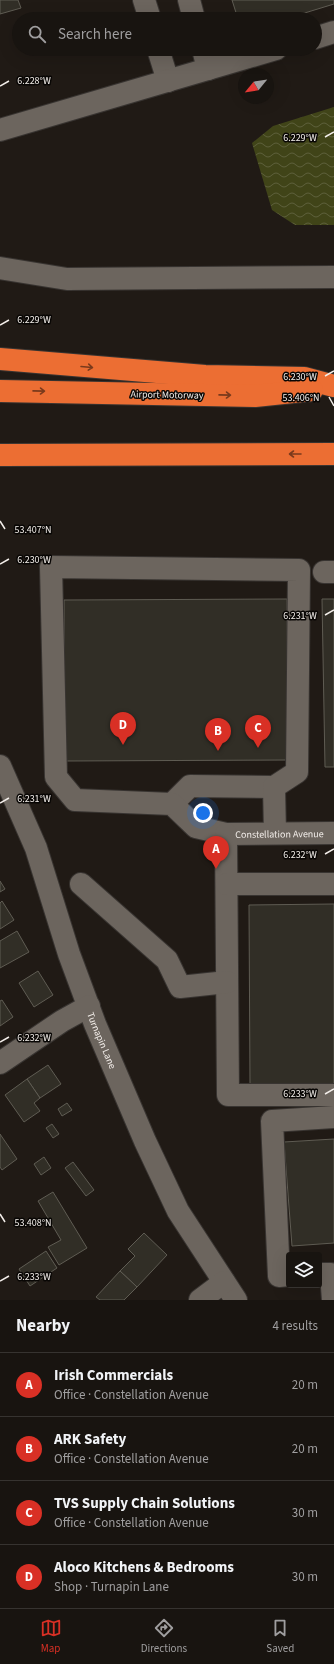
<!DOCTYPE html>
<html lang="en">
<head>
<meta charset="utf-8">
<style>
  body { margin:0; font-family:"Source Sans 3",sans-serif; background:#25211e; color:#f1f3f6 }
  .controls { position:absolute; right:12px; bottom:12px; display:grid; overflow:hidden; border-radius:4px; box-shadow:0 4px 16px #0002 }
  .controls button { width:36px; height:36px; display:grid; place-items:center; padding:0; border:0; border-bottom:1px solid #363330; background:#181410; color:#f1f3f6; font:20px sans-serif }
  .compass { position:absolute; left:238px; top:68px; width:36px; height:36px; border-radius:50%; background:#181410; box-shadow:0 4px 16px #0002; rotate:240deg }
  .you { position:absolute; left:203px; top:813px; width:14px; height:14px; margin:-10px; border:3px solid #fff; border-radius:50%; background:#1a73e8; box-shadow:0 0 0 6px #1a73e833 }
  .badge { display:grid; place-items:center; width:26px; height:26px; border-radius:50%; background:#d93025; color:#fff; font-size:13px; font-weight:700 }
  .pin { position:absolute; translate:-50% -33px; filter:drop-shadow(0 1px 2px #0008) }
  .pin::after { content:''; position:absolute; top:21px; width:14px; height:12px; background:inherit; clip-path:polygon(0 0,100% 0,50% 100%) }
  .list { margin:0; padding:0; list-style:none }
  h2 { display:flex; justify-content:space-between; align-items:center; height:52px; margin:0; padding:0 16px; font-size:17px }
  h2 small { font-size:13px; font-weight:400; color:#9f9e9f }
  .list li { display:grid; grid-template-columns:26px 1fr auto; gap:12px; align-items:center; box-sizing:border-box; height:64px; padding:0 16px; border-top:1px solid #363330 }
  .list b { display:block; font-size:15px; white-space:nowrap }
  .list p { margin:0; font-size:13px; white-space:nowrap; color:#9f9e9f }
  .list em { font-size:13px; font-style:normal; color:#9f9e9f }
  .icon { flex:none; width:22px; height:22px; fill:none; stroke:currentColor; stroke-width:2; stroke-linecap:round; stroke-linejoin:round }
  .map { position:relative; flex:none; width:334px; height:1300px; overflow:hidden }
  .search { position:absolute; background:#181410; box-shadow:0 4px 16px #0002; left:12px; right:12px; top:12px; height:44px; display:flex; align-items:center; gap:10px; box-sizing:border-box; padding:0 14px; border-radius:22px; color:#9f9e9f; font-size:15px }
  .sheet { height:308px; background:#181410 }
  nav { display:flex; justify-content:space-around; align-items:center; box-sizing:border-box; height:56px; border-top:1px solid #363330; background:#181410; font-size:11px; color:#9f9e9f }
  nav a { display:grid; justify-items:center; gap:2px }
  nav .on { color:#d93025 }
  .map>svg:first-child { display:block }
  .water { fill:url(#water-waves) }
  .building { fill:#312e26; stroke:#5f5c53 }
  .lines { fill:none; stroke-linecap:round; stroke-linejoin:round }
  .minor-casing { stroke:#383431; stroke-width:24 }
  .highway-casing { stroke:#383431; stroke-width:24 }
  .minor { stroke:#6c655e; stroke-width:22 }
  .highway { stroke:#ec6e33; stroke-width:22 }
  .oneway { stroke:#7a3a1c }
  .ticks { fill:none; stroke:#f2ede9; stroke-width:1.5 }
  .labels { text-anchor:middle; stroke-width:3; stroke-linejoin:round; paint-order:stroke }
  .street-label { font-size:10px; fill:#f2ede9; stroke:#080604 }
  .ticks-label { font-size:10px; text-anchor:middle; fill:#f2ede9; stroke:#080604; stroke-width:3; stroke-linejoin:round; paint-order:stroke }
</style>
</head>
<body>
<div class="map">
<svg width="334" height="1300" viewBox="0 0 334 1300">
  <defs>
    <pattern id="water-waves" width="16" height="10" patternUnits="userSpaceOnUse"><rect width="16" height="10" fill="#404418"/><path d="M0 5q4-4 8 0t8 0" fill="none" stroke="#5c5f3a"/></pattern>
  </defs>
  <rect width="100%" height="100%" fill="#201a15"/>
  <!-- water -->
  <polygon class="water" points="334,107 334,225 295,225 272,210 252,143 273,126"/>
  <!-- building -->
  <g class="building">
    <polygon points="0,0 18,0 21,8 0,14"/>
    <polygon points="232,0 334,0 334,4 285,19 238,19"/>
    <polygon points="287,599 288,760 65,761 64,600"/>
    <polygon points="322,599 334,599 334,767 325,767"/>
    <polygon points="0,881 5,889 0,892"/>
    <polygon points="2,901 14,920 0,929 0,903"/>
    <polygon points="334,904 334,1085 250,1085 249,905"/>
    <polygon points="17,931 29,952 0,968 0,941"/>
    <polygon points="38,971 53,995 34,1007 19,983"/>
    <polygon points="2,1000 13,1017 0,1026 0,1001"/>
    <polygon points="48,1065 61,1084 40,1098 27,1079"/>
    <polygon points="27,1079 40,1098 34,1103 40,1111 24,1122 5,1095"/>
    <polygon points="67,1103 72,1110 62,1116 58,1109"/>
    <polygon points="52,1124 59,1134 53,1138 46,1128"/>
    <polygon points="0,1134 17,1159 2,1170 0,1167"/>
    <polygon points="334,1139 334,1243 292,1246 284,1142"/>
    <polygon points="44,1157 51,1168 41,1175 34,1164"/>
    <polygon points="73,1162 94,1190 86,1196 65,1168"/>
    <polygon points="53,1192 87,1248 59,1265 48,1247 61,1240 38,1201"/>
    <polygon points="144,1233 167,1255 137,1287 120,1271 135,1256 128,1249"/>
    <polygon points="46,1251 57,1268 30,1286 19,1269"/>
    <polygon points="120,1271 137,1287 124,1300 100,1300 96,1297"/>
  </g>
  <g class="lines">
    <!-- minor casing -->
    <g class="minor-casing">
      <g id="minor">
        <polyline points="144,0 150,19"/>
        <polyline points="189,0 194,19"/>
        <polyline points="315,38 334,32"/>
        <polyline points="158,49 168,81"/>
        <polyline points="203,49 208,69"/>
        <polyline points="0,130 276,49"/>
        <polyline points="0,268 67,279 334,277"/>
        <polyline points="324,572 334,572"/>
        <path id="s1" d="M0,766L36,848L69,954L95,1024L145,1141L178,1211L236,1300"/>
        <polyline points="172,804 190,786 274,787"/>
        <path id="s2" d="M275,833L274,787L297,772L299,570L51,567L56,777L75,800L172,804L196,827L226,834L334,833"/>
        <polyline points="226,834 228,1095 334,1095"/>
        <polyline points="81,884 167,960 180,987 227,982"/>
        <polyline points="227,884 334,884"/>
        <polyline points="0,1063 62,1021 89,1006"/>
        <polyline points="319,1274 331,1274 333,1300"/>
        <polyline points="289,1275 279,1276 272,1121 334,1117"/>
        <polyline points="200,1300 224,1282"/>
      </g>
    </g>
    <!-- highway casing -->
    <g class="highway-casing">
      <g id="highway">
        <polyline points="0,359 205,376 304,378 334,386"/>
        <polyline points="0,391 255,396 312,390"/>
        <polyline points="0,455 334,454"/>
      </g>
    </g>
    <!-- minor -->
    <use href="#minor" class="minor"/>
    <!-- highway -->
    <use href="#highway" class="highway"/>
  </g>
  <!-- one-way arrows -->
  <defs><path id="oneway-shaft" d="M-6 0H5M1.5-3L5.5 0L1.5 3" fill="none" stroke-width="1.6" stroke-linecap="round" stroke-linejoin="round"/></defs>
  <g class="oneway">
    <use href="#oneway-shaft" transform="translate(87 367) rotate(5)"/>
    <use href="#oneway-shaft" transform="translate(39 391) rotate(1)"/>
    <use href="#oneway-shaft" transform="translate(225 395) rotate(1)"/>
    <use href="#oneway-shaft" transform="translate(295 454) rotate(-180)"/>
  </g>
  <!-- ticks -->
  <path class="ticks" d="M0,86L9,81M325,137L334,132M0,325L9,320M325,376L334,371M329,397L334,406M0,521L5,529M0,564L9,559M325,615L334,610M0,803L9,798M325,854L334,849M0,1042L9,1037M325,1094L334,1089M0,1214L5,1222M0,1281L9,1276"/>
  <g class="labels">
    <!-- street labels -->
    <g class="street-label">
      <text transform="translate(167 394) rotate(1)" y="4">Airport Motorway</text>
      <text dy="4" stroke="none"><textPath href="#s2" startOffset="978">Constellation Avenue</textPath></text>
      <text dy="4" stroke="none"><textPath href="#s1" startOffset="293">Turnapin Lane</textPath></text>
    </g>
  </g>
  <g class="ticks-label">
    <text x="34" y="84">6.228°W</text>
    <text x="300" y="141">6.229°W</text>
    <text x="34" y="323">6.229°W</text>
    <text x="300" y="380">6.230°W</text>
    <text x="301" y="401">53.406°N</text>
    <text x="33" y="533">53.407°N</text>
    <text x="34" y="563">6.230°W</text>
    <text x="300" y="619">6.231°W</text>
    <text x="34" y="802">6.231°W</text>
    <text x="300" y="858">6.232°W</text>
    <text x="34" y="1041">6.232°W</text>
    <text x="300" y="1097">6.233°W</text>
    <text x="33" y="1226">53.408°N</text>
    <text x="34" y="1280">6.233°W</text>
  </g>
</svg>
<div class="controls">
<button><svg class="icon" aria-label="layers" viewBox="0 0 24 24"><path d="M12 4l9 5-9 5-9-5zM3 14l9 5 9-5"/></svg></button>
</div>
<svg class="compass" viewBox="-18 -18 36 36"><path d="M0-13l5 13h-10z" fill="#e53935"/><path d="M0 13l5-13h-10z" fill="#9f9e9f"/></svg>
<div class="you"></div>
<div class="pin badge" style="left:216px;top:869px">A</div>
<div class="pin badge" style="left:218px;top:751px">B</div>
<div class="pin badge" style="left:258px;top:748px">C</div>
<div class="pin badge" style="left:123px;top:745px">D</div>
<div class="search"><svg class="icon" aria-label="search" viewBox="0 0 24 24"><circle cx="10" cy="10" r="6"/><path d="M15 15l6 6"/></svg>Search here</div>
</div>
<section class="sheet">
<h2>Nearby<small>4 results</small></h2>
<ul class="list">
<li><span class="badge">A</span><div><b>Irish Commercials</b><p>Office · Constellation Avenue</p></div><em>20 m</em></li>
<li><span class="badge">B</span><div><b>ARK Safety</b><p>Office · Constellation Avenue</p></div><em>20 m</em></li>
<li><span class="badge">C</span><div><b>TVS Supply Chain Solutions</b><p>Office · Constellation Avenue</p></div><em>30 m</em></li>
<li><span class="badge">D</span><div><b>Aloco Kitchens &amp; Bedrooms</b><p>Shop · Turnapin Lane</p></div><em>30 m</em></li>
</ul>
</section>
<nav>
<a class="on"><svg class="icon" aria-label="map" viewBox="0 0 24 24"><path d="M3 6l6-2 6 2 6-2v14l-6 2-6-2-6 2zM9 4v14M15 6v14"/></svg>Map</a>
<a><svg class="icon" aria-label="directions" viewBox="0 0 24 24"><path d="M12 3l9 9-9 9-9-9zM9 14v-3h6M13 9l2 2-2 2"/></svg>Directions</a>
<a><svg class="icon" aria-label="saved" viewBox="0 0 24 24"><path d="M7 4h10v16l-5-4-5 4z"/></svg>Saved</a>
</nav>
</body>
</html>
